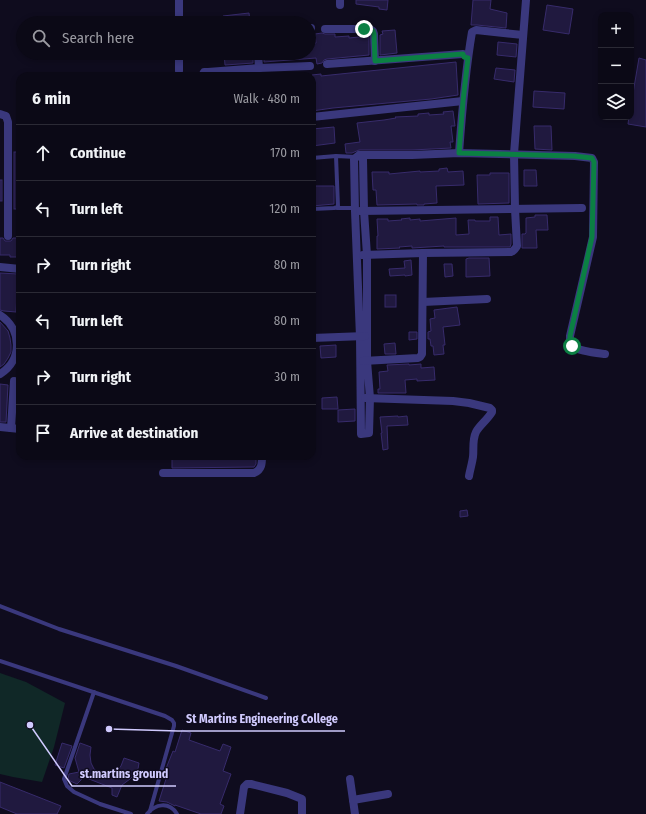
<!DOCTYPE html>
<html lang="en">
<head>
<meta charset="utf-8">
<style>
  body { margin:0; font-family:"Fira Sans Condensed",sans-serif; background:#14121f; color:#f1f3f6 }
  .controls { position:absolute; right:12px; top:12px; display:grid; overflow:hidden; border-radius:8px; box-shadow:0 2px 6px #0003 }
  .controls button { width:36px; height:36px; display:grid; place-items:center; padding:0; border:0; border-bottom:1px solid #2b2a35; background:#0b0916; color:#f1f3f6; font:20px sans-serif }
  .stop { position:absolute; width:12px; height:12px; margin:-9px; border:3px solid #0b8043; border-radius:50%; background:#fff }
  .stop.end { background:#0b8043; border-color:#fff; box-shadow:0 1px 4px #0008 }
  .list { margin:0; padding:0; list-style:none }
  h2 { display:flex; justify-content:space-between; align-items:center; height:52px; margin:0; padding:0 16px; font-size:17px }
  h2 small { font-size:13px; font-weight:400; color:#9a9aa1 }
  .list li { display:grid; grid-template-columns:26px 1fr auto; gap:12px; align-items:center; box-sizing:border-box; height:56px; padding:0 16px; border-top:1px solid #2b2a35 }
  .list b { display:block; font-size:15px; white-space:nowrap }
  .list em { font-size:13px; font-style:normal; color:#9a9aa1 }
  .icon { flex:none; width:22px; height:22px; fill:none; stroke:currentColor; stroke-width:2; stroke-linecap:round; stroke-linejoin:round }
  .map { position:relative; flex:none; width:646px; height:814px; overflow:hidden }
  .search { position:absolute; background:#0b0916; box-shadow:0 2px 6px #0003; left:16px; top:16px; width:300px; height:44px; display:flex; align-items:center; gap:10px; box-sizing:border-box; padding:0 14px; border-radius:22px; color:#9a9aa1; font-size:15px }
  .panel { position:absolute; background:#0b0916; box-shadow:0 2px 6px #0003; left:16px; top:72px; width:300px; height:388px; border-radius:12px }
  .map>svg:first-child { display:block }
  .pitch { fill:#102827 }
  .building { fill:#20193f; stroke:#372b6b }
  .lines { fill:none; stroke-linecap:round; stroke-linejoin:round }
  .service { stroke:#3a387d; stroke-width:4 }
  .minor { stroke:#3a387d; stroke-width:8 }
  .route { stroke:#0b8043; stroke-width:5 }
  .leader { fill:none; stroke:#d0cafe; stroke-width:1.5 }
  .callout-dot { fill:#d0cafe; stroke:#0f0c1e; stroke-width:1.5 }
  .callout-label { font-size:12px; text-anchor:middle; font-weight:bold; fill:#d0cafe; stroke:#0f0c1e; stroke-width:3; stroke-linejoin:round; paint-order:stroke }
</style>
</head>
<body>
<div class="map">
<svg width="646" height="814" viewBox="0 0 646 814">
  <rect width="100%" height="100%" fill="#0f0c1e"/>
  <!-- pitch -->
  <polygon class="pitch" points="0,673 26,682 65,703 54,747 42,782 13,777 0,774"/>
  <!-- building -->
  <g class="building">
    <polygon points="356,0 388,0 387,10 379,9 379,7 356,4"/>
    <polygon points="473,0 491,0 490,9 507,13 506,28 477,25 471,25"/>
    <polygon points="547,5 573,9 569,34 543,30"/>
    <polygon points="249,13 250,23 223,23 223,16"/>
    <polygon points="395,30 397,53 380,55 380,35 383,34 382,31"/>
    <polygon points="322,33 325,34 335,34 335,37 349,36 349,38 369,36 369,55 327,59 324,60 322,63 317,64 316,58 264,62 264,53 309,53 309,44 316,43 315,34"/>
    <polygon points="498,42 517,44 516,57 497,55"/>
    <polygon points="224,53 253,53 253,63 225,65"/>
    <polygon points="639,58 646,60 646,127 628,124 629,117 631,117 631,105"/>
    <polygon points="456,62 458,95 431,99 333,108 312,111 312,75 321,74 321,76"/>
    <polygon points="496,68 515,70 514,82 494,79"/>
    <polygon points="534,91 565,93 564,109 533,107"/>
    <polygon points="453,111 455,126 451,126 453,142 450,142 451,148 412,150 359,150 352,153 346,153 345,144 360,142 357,123 384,120 396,118 395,117 418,116 418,114 429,113 429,115 444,114 443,112"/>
    <polygon points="534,126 551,126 552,150 535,149"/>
    <polygon points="334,127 335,143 312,146 312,129"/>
    <rect x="14" y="152" width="6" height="57"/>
    <polygon points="447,168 448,172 463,171 464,185 436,186 437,203 424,204 424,205 417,205 417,204 377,205 376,190 373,190 372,172 389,172 389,174 420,171 420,172 439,171 439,169"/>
    <polygon points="524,170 536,170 537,186 524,186"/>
    <polygon points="490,173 509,173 509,203 478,204 477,175 490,175"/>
    <rect x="0" y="180" width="2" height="21"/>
    <polygon points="312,186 334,186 334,204 312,206"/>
    <polygon points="535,215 547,215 548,230 536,230 537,248 522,248 522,234 525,234 526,233 526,218 535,217"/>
    <polygon points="490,217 498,217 499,235 511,234 511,244 510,247 444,247 444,246 412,248 412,246 399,247 400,248 377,249 377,236 378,236 377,219 388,219 388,221 402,220 401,219 410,218 410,220 420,219 420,221 456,218 456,235 469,234 468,220 475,220 475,221 490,221"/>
    <polygon points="0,238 3,238 5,241 11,241 13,238 20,238 20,257 10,257 10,255 0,255"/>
    <polygon points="469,258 489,258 490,276 466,277 466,259"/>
    <polygon points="411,260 412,275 405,276 405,275 390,276 389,269 405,268 404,261"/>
    <polygon points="444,264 452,264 453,276 445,277"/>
    <polygon points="0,273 18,274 16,312 4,311 0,310"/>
    <rect x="385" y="295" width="11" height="12"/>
    <polygon points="457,307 460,325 443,327 445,345 443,345 444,354 434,355 433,346 431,346 430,339 428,339 428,332 431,331 430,319 435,318 434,310"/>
    <polygon points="0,322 8,331 10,338 11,345 11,352 8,358 4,364 0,367"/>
    <polygon points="409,332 417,332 417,339 409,340"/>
    <polygon points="395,343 396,354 385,354 384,344"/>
    <polygon points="336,345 336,357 321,358 320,346"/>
    <polygon points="409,364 409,365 421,364 421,368 434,367 435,380 417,381 417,379 405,380 406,393 378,393 378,389 380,389 379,372 388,371 387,365"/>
    <polygon points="0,384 8,385 6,422 0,422"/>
    <polygon points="337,397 338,409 322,409 322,398"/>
    <polygon points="18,398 20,398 20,419 17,418"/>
    <polygon points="355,409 355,421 338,422 338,410"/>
    <polygon points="398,416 398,417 407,416 408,425 387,426 388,449 383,450 381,433 382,433 380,417"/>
    <polygon points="172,456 256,456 256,464 254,467 172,468"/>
    <polygon points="467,510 468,516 460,517 460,511"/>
    <polygon points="182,730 191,733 189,740 220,751 223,744 231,747 223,771 231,774 220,804 224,806 221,814 201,814 175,805 175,806 167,802 159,801 166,779 163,778 165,771 173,751 175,752"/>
    <polygon points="62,743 72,746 64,768 55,765"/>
    <polygon points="80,743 91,747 90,755 91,763 94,769 100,774 108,775 116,772 121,766 124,758 139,763 138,769 135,774 130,779 122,785 117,797 112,795 112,788 84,777 77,784 68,780 68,779 69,774 79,772 75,758"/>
    <polygon points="0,782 61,806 57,814 17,814 0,807"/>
  </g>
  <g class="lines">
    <!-- service -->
    <g class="service">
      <polyline points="312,158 336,156 356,157"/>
      <polyline points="337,208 355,208"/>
      <polyline points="312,209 334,208 338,207 336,156"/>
      <polyline points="0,606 59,629 176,666 266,698"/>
      <polyline points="0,661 165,716 172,720 174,723 174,726 150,811"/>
      <polyline points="94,692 64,779 67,786 74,792 100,804 131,814"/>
      <path d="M147,814C155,804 169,801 177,814"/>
    </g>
    <!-- minor -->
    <g class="minor">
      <polyline points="340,5 340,0"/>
      <polyline points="179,23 179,0"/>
      <polyline points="309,28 311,28"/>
      <polyline points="325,29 370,29 373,31 374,34 375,61"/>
      <polyline points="179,53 179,71"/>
      <polyline points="258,53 259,68"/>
      <polyline points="327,64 463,54"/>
      <polyline points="202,76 204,72 208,72 259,68 310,66"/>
      <polyline points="0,114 6,116 8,122 8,236"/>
      <polyline points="312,117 463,101"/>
      <path d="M459,153C462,112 465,73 472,32L476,30L523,35"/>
      <path d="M359,155L363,159L364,211L367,255V361L370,398L369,433L361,434L360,337L355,211L354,159L359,155H412L459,153L575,156L592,158L594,162L593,237L570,336C570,338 570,341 570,343C573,351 597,353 605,354"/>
      <polyline points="360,211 582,208"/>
      <path d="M363,255L423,253L511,252C514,251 515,249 517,246L515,209L514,154L526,0"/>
      <polyline points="0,267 20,269"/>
      <polyline points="423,302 487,299"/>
      <path d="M0,315C22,329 23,360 0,374"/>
      <polyline points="312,338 365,336"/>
      <polyline points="363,361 418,358 420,357 422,354 423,253"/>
      <path d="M365,398L453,401L469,403L490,408L492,410V412C488,419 479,426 476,432C472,440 474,449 473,457C472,464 470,470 469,476"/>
      <polyline points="0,427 20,429"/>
      <polyline points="11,428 14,381"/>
      <path d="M163,473H254C262,470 262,463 262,456"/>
      <polyline points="350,779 355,814"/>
      <polyline points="353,800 388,794"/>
      <polyline points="240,814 244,787 247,784 251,784 287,793 302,799 302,814"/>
    </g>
  </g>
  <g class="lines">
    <!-- route -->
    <polyline class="route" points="364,29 370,29 373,31 374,34 375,61 463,54 464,57 468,58 463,101 459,153 574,156 592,158 594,162 592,237 570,336 570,343 572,346"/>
  </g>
  <!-- callouts -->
  <path class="leader" d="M109 729L178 731H345M30 725L72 786H176"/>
  <g class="callout-dot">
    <circle cx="109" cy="729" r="4"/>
    <circle cx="30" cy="725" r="4"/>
  </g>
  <g class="callout-label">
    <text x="262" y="723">St Martins Engineering College</text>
    <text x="124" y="778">st.martins ground</text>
  </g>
</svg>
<div class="controls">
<button>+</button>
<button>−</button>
<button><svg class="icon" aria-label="layers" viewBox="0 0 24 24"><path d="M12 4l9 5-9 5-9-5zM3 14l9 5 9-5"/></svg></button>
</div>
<div class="stop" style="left:572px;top:346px"></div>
<div class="stop end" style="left:364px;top:29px"></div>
<div class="search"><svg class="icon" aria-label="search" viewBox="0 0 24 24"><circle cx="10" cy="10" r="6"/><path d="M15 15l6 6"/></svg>Search here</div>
<section class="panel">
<h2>6 min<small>Walk · 480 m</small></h2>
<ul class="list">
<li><svg class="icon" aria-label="ahead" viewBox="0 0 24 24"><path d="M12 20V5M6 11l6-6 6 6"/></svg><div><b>Continue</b></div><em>170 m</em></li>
<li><svg class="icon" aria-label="left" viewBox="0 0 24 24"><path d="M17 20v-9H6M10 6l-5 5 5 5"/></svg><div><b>Turn left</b></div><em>120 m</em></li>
<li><svg class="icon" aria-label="right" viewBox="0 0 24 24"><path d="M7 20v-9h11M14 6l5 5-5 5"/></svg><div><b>Turn right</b></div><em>80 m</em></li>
<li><svg class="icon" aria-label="left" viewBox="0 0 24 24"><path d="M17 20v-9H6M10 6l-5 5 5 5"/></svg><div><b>Turn left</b></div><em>80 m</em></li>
<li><svg class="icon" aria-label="right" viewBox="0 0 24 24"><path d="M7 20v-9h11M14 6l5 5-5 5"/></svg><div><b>Turn right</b></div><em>30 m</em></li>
<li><svg class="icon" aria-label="arrive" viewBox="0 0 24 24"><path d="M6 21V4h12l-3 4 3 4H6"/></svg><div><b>Arrive at destination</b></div></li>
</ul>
</section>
</div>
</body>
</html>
